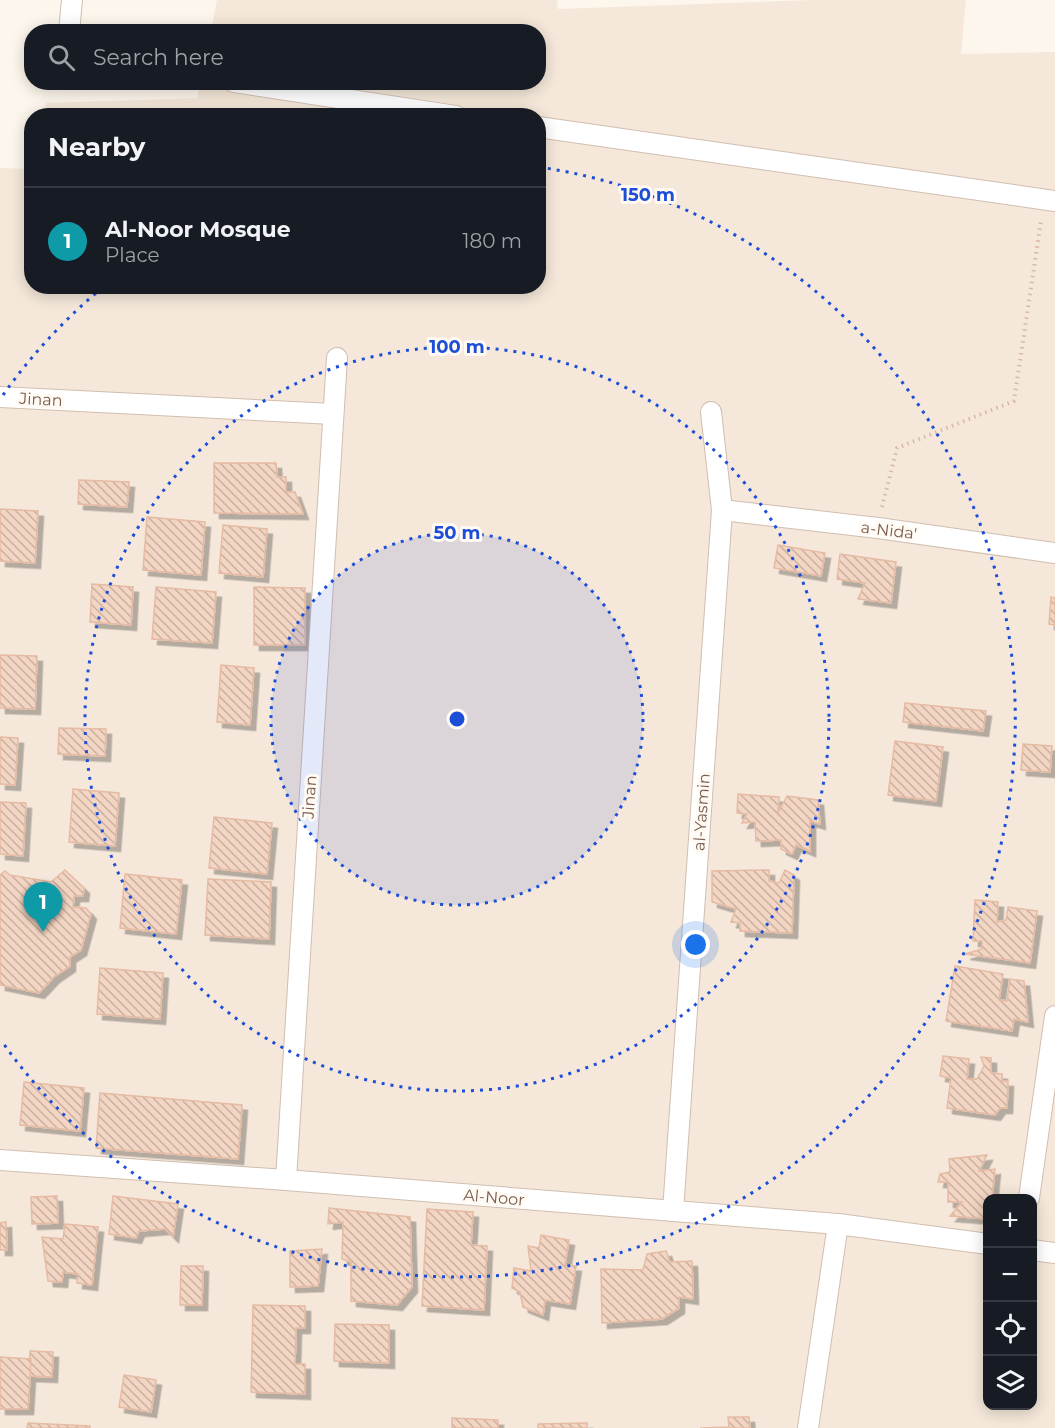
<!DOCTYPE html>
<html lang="en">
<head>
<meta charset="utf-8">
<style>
  body { margin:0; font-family:Montserrat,sans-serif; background:#20242c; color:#f1f3f6 }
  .controls { position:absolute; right:18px; bottom:18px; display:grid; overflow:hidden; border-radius:12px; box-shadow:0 3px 15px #0003 }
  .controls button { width:54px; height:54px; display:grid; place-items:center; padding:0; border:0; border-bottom:2px solid #363941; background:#171b24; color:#f1f3f6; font:30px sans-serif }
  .you { position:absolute; left:696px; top:945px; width:21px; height:21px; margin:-15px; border:4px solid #fff; border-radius:50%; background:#1a73e8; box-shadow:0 0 0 9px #1a73e833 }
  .badge { display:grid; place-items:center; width:39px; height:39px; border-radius:50%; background:#e76f51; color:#fff; font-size:20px; font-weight:700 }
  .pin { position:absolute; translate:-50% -50px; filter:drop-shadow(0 2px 3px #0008) }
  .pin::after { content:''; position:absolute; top:32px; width:21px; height:18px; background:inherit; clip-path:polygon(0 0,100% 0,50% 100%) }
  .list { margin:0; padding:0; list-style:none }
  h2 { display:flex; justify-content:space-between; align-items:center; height:78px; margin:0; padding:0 24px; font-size:26px }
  h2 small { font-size:20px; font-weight:400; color:#9ea1a6 }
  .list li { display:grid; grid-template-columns:39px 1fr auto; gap:18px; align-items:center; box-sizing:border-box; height:108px; padding:0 24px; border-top:2px solid #363941 }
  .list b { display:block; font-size:22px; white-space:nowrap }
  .list p { margin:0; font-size:20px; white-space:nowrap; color:#9ea1a6 }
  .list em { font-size:20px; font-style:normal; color:#9ea1a6 }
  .icon { flex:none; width:33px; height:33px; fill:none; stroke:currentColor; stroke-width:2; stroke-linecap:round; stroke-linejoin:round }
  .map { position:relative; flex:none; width:1055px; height:1428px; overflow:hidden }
  .search { position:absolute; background:#171b24; box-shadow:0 3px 15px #0003; left:24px; top:24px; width:522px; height:66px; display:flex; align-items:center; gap:15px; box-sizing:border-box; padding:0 21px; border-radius:24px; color:#9ea1a6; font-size:22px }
  .panel { position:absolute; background:#171b24; box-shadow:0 3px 15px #0003; left:24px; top:108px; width:522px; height:186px; border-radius:24px }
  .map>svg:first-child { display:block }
  .residential { fill:#f5e8da; fill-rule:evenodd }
  .building { fill:url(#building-back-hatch); stroke:#e6bba3; stroke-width:1.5; filter:url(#shadow) }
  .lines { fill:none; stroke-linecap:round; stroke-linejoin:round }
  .street-casing { stroke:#d1beb0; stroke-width:22 }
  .path { stroke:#d9b8a5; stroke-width:4; stroke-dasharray:1.5 4.5; stroke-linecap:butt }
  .street { stroke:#fff; stroke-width:20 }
  .ring { fill:none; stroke:#1d4ed8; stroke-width:3; stroke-dasharray:3 6 }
  .labels { text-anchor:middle; stroke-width:6; stroke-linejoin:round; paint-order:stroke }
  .street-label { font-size:16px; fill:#7a5c4d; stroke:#fffaf3 }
  .centre { fill:#1d4ed8; stroke:#fffaf3; stroke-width:3 }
  .ring-label { font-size:18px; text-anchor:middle; font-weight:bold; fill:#1d4ed8; stroke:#fffaf3; stroke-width:6; stroke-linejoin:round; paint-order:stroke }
</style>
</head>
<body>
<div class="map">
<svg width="1055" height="1428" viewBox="0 0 1055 1428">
  <defs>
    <pattern id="building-back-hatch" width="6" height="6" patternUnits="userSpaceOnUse" patternTransform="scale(1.5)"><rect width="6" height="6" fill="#f3d5c3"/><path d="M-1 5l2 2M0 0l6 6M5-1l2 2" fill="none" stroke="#cab0a1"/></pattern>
    <filter id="shadow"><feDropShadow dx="5.5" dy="5.5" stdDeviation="0" flood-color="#0004"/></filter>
  </defs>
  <rect width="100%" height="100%" fill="#fdf6ec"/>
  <!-- residential -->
  <path class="residential" d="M217,0H557L558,9L814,0H966L961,54L1055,52V1428H0V168L31,169L32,286H538V116L44,115L46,103L197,98L200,82H538V32L211,31ZM988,1198H1032V1406H988Z"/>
  <!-- building -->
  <g class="building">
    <polygon points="214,463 276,463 277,477 286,477 286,492 295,492 303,514 214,513"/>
    <polygon points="79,480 129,482 127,507 78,504"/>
    <polygon points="0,509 38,511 35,563 0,561"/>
    <polygon points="147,517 205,522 201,575 143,570"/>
    <polygon points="223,525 267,529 263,577 219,573"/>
    <polygon points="778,545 825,553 821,576 774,568"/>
    <polygon points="840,554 896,562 891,603 858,599 865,583 837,579"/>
    <polygon points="92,584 133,587 131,625 90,622"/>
    <polygon points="156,587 216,592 212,643 152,639"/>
    <polygon points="254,587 305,588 305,645 254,645"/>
    <polygon points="1051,597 1055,598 1055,625 1049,624"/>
    <polygon points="0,655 37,656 35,709 0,708"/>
    <polygon points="221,665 254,668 250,725 217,722"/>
    <polygon points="905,703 986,711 983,731 903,722"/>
    <polygon points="59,728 106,729 105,756 58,754"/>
    <polygon points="0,737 18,738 15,785 0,784"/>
    <polygon points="895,741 943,747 936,801 888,795"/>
    <polygon points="1023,744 1052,746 1050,772 1021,770"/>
    <polygon points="73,789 119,793 115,846 69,842"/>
    <polygon points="738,794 779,797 778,813 787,796 818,800 820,824 810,821 810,851 796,845 792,854 781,849 781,840 756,841 755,822 742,823 747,814 737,813"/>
    <polygon points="0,802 26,803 23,856 0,854"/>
    <polygon points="214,817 272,823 267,874 209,868"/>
    <polygon points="65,870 84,888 83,896 74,896 73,907 86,908 91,914 81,950 70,957 70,966 54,977 39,993 0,985 0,875 5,871 10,875 51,882"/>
    <polygon points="769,870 769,881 779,883 785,870 794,875 792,933 740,931 740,923 731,922 736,909 712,902 712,871"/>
    <polygon points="125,874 182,880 176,934 120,928"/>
    <polygon points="208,879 271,882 269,939 205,935"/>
    <polygon points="975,900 998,902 997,922 1006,920 1008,907 1037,911 1030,963 965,954 982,949 982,941 973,941"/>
    <polygon points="955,966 1003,974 999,1000 1007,1001 1010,979 1024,981 1028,1022 1014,1019 1012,1031 946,1021"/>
    <polygon points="100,968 163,973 160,1019 97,1014"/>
    <polygon points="943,1056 969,1059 967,1079 977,1079 984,1066 981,1057 991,1058 991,1073 1002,1074 1002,1081 1008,1081 1007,1108 1000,1108 995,1115 947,1108 951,1078 940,1076"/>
    <polygon points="24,1082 84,1088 80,1131 20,1125"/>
    <polygon points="100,1093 242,1105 238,1159 96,1148"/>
    <polygon points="987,1155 979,1171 995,1169 992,1198 988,1198 988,1219 950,1216 962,1202 948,1202 948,1182 938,1182 940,1174 950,1172 949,1159"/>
    <polygon points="57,1196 58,1223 32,1224 31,1197"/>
    <polygon points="113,1196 178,1204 173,1237 165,1229 139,1231 136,1238 109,1234"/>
    <polygon points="329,1208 410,1217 412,1287 397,1305 351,1301 351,1262 342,1259 343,1222 328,1224"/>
    <polygon points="427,1209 473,1212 471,1245 487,1246 484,1310 422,1306"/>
    <polygon points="6,1222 7,1250 0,1250 0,1223"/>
    <polygon points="65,1224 98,1227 92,1285 77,1283 78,1274 63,1272 62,1282 48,1281 42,1237 63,1239"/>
    <polygon points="541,1235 569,1240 565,1265 576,1266 570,1304 545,1300 543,1315 523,1307 520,1292 512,1288 514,1268 531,1271 528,1246 539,1248"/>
    <polygon points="322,1249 318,1286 290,1287 290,1251"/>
    <polygon points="666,1251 670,1262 692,1261 693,1299 679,1297 679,1308 662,1319 602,1323 601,1269 643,1270 647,1254"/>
    <polygon points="181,1266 203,1266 202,1305 180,1305"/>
    <polygon points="253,1305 305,1306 305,1328 296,1328 295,1364 305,1364 305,1394 251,1392"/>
    <polygon points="335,1324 389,1325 389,1363 334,1361"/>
    <polygon points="30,1351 53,1352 52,1377 29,1376"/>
    <polygon points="0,1357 31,1359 28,1409 0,1409"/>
    <polygon points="124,1375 156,1380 151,1412 119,1407"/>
    <polygon points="728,1417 749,1417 750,1428 700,1428 729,1427"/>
    <polygon points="452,1418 498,1420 498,1428 452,1428"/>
    <polygon points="28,1423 90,1426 90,1428 27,1428"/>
    <polygon points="587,1423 587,1428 538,1428 538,1424"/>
  </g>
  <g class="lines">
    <!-- street casing -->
    <g class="street-casing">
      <g id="street">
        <polyline points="69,32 72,0"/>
        <polyline points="234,82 456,116"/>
        <polyline points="538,127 1055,201"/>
        <polyline points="0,397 333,414"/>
        <polyline points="722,510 878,528 1055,553"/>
        <polyline points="0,1160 286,1180 838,1224 988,1244"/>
        <polyline points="286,1180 337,358"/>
        <polyline points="1029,1198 1055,1016"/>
        <polyline points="673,1211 722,510 711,412"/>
        <polyline points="1032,1250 1055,1253"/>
        <polyline points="808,1428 838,1224"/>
      </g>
    </g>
    <!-- path -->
    <polyline class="path" points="882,507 897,448 1014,401 1041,221"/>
    <!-- street -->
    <use href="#street" class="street"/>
  </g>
  <!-- distance rings -->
  <circle cx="457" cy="719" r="186" fill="#1d4ed8" fill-opacity=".12"/>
  <g class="ring">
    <circle cx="457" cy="719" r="186"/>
    <circle cx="457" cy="719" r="372"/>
    <path d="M3 395A558 558 0 0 1 102 288M539 167A558 558 0 1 1 3 1043"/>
  </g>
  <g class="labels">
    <!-- street labels -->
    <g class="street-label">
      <text transform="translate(41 399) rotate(3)" y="6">Jinan</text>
      <text transform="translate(889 530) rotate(7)" y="6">a-Nida'</text>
      <text transform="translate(309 797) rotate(-86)" y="6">Jinan</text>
      <text transform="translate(701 812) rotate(-86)" y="6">al-Yasmin</text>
      <text transform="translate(494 1197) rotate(5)" y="6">Al-Noor</text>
    </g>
  </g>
  <circle cx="457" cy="719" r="9" class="centre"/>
  <g class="ring-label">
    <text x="648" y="201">150 m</text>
    <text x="457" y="353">100 m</text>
    <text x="457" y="539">50 m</text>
  </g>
</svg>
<div class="controls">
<button>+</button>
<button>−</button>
<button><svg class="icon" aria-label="locate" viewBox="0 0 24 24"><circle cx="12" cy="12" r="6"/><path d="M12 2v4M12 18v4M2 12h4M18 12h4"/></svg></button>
<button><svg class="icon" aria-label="layers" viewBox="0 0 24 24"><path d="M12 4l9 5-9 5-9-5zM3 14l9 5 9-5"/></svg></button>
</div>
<div class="you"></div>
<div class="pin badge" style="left:43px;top:932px;background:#0f9aa8">1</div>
<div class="search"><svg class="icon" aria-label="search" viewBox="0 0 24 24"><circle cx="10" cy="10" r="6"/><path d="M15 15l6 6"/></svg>Search here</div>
<section class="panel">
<h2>Nearby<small></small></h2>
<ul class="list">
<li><span class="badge" style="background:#0f9aa8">1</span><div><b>Al-Noor Mosque</b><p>Place</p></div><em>180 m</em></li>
</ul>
</section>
</div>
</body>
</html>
